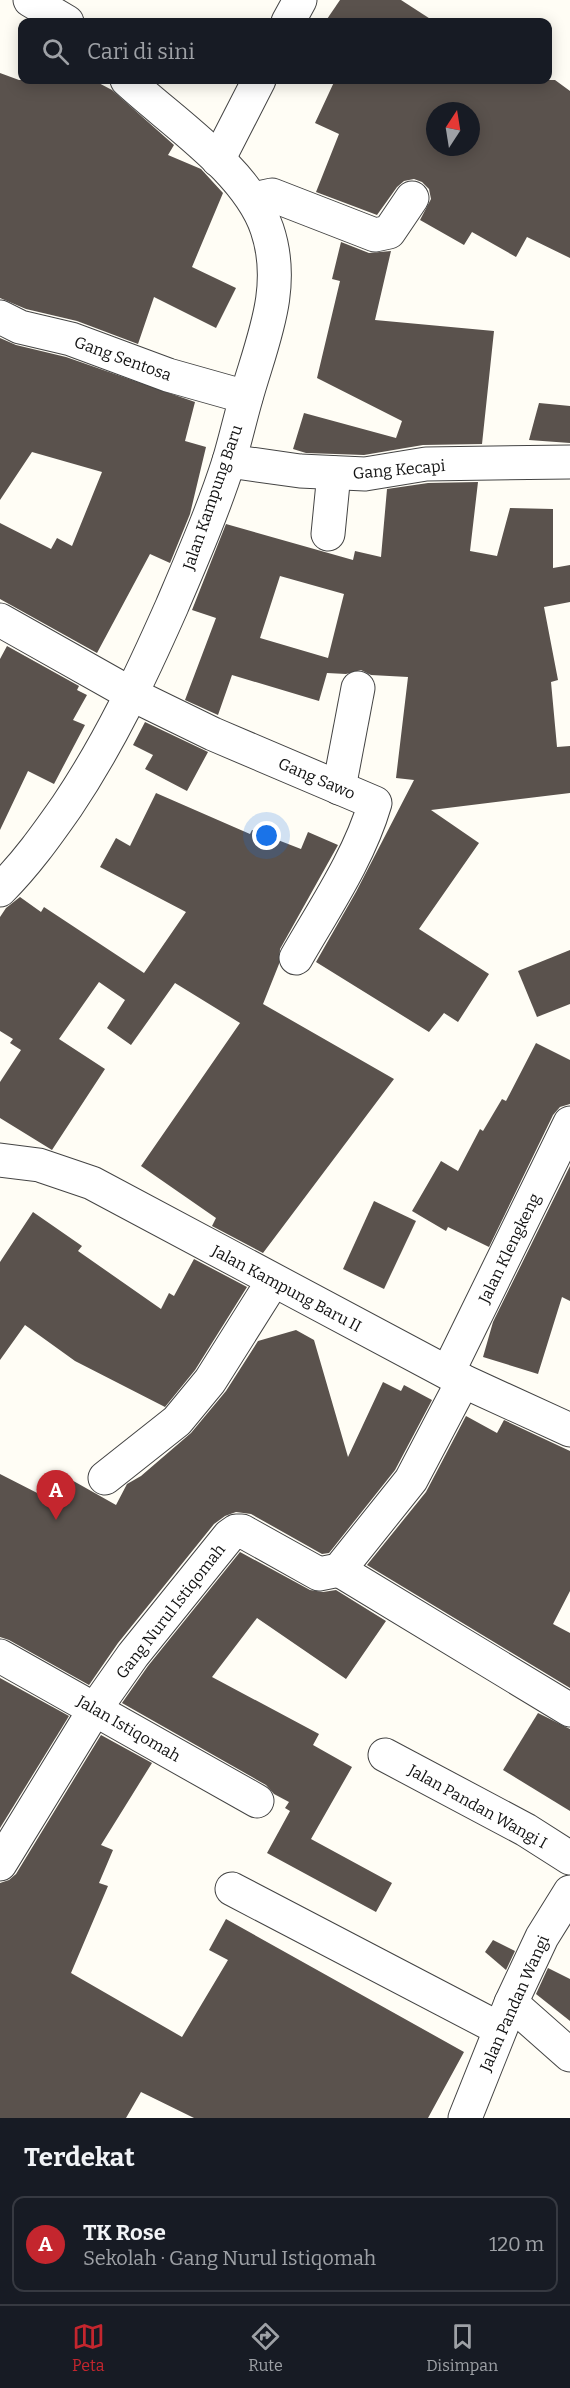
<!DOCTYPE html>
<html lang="id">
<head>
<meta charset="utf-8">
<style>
  body { margin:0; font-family:Bitter,serif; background:#242831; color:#f1f3f6 }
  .compass { position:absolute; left:426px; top:102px; width:54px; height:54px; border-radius:50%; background:#171b24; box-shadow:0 3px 15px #0003; rotate:12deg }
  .you { position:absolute; left:267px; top:836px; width:21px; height:21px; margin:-15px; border:4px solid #fff; border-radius:50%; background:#1a73e8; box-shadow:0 0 0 9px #1a73e833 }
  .badge { display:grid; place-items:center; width:39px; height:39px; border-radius:50%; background:#c4262e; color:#fff; font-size:20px; font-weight:700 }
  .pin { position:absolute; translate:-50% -50px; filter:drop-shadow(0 2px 3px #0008) }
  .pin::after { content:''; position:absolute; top:32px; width:21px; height:18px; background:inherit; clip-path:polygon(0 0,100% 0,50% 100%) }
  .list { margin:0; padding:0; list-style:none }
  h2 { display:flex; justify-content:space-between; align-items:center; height:78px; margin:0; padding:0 24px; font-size:26px }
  h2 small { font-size:20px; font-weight:400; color:#9ea1a6 }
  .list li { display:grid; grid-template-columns:39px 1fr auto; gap:18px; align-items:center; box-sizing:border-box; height:96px; margin:0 12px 12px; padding:0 12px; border:2px solid #363941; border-radius:12px }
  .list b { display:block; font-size:22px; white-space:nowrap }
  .list p { margin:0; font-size:20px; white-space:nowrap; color:#9ea1a6 }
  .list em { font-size:20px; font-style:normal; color:#9ea1a6 }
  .icon { flex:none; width:33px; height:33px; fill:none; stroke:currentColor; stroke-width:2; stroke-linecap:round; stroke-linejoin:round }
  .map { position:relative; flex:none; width:570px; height:2118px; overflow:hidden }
  .search { position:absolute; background:#171b24; box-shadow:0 3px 15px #0003; left:18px; right:18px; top:18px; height:66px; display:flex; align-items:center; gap:15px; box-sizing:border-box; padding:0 21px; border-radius:12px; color:#9ea1a6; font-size:22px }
  .sheet { height:186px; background:#171b24 }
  nav { display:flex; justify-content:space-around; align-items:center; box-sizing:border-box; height:84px; border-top:2px solid #363941; background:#171b24; font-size:16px; color:#9ea1a6 }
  nav a { display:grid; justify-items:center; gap:3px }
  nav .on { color:#c4262e }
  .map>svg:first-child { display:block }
  .building { fill:#5a524d; fill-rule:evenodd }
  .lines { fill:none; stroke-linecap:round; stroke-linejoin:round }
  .street-casing { stroke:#444; stroke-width:35 }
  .street { stroke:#fff; stroke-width:33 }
  .labels { text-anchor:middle; stroke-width:6; stroke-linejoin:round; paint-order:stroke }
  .street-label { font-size:16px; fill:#111; stroke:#fff }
</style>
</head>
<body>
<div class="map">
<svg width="570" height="2118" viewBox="0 0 570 2118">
  <rect width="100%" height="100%" fill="#fffdf5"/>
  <!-- building -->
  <g class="building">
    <polygon points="340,0 401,0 435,22 325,22"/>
    <polygon points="0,73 19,80 93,80 112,90 174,145 168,155 201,169 223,193 192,267 236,288 216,328 154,297 138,344 77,321 26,309 0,298"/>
    <path d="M335,80H555L570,91V258L527,237L516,257L472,232L464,245L420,220L431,199L429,189L422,182L414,179L404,181L397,187L377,215L316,192L339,134L315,123ZM435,111H471V147H435Z"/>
    <polygon points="341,242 369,253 391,251 375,320 494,331 482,444 423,445 364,455 306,453 293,449 304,413 396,438 402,421 317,378 340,281 332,279"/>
    <polygon points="0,338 16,345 66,357 195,402 185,441 206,447 190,514 170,563 150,554 97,653 0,599 0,523 51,549 57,538 72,546 102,472 32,452 0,500"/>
    <polygon points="539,403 570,406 570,443 529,440"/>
    <path d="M478,482L470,551L497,556L510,508L553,509V568L570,565V602L544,607L558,680L551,682L557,747L570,746V793L431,810L479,843L419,929L489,974L458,1022L444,1013L429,1032L316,962L356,892L414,780L396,778L408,677L371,675L361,670L346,674L327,673L319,701L232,675L218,715L185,700L216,618L192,610L226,524L353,560L355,551L381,557L387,489L428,483ZM280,576L344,594L328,658L260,638Z"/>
    <polygon points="7,646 79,686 77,690 87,695 73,720 85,725 54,784 28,771 0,830 0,659"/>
    <polygon points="145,722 208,752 187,791 145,769 153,755 133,745"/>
    <polygon points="156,793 250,834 252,830 301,849 308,832 338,845 280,949 279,964 263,1004 394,1079 263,1253 212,1226 216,1218 141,1166 240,1023 175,983 131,1045 107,1028 125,1000 99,982 59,1039 105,1069 52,1150 0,1118 0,1082 21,1050 10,1043 13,1039 0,1031 0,917 6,908 20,897 41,912 44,907 144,973 186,912 100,867 116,838 130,846"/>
    <polygon points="570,950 570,1004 537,1017 518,971"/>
    <polygon points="536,1043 570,1060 570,1104 560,1107 553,1115 489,1247 448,1227 446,1231 412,1211 441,1161 458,1171 480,1129 483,1131 502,1099 506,1101"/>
    <polygon points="570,1166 570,1301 562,1297 538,1374 483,1357 493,1322"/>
    <polygon points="374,1201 416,1221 384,1289 343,1269"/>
    <polygon points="33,1212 82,1246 78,1251 161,1309 169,1293 174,1296 194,1259 247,1287 195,1370 165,1407 75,1361 25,1325 0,1360 0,1262"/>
    <polygon points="296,1330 314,1340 348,1457 383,1382 401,1391 404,1385 432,1400 395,1470 329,1553 322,1554 251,1514 236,1512 225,1516 214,1524 118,1643 89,1685 9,1640 0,1637 0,1474 47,1498 61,1474 116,1505 127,1484 141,1476 191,1433 226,1391 258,1341"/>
    <polygon points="466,1416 497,1433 504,1420 570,1451 570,1591 553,1624 570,1633 570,1688 367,1565 426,1492"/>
    <polygon points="240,1552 310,1590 323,1592 336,1590 386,1621 346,1679 257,1618 212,1677 319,1734 313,1745 352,1767 311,1839 392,1883 376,1912 267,1853 290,1811 285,1808 289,1802 274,1794 266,1785 122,1703 148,1666"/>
    <polygon points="0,1678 69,1716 0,1828"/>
    <polygon points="538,1713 570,1729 570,1811 503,1770"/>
    <polygon points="101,1735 152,1763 101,1845 113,1850 99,1883 108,1886 71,1973 182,2037 228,1960 209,1950 226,1919 464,2052 428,2118 194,2118 141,2092 126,2118 0,2118 0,1883 9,1880 16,1874"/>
    <polygon points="493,1940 515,1951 506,1970 485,1952"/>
    <polygon points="548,1968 570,1979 570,2021 536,1994"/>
  </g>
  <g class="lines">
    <!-- street casing -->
    <g class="street-casing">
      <g id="street">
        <polyline points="30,0 67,22"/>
        <polyline points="288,22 300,0"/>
        <polyline points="218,160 259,80"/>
        <polyline points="253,199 272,195 375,235 389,232 412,198"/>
        <polyline points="0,317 20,327 71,339 168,375 246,397"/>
        <polyline points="229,461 300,471 365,474 426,464 570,462"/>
        <polyline points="328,534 334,473"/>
        <path d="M0,620L133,695L213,734L375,803C359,858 324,909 296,958"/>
        <polyline points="339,788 358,688"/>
        <path d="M0,890C26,864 46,836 67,806C110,742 141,676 172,606C192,559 213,511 229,461C235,441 240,419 246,398C262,341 287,288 267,229C248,171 171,121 127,80"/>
        <polyline points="0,1160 39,1165 92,1183 463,1381 570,1430"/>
        <polyline points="448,1372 570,1123"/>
        <polyline points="105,1478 177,1421 210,1381 273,1281"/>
        <polyline points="339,1570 570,1710"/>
        <polyline points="0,1656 257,1801"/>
        <polyline points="385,1755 526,1830 570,1858"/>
        <polyline points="0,1864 95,1709 133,1655 229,1536 236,1531 242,1531 319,1574 339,1570 411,1480 463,1381"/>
        <polyline points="232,1889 500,2029"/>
        <polyline points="511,2003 570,2055"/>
        <polyline points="465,2118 511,2003 542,1937 570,1892"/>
      </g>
    </g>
    <!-- street -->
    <use href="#street" class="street"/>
  </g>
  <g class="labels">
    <!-- street labels -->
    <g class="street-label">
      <text transform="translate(123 358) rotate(20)" y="6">Gang Sentosa</text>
      <text transform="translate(399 469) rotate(-5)" y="6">Gang Kecapi</text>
      <text transform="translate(212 497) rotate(-71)" y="6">Jalan Kampung Baru</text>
      <text transform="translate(317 778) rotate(23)" y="6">Gang Sawo</text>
      <text transform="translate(509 1248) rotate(-64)" y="6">Jalan Klengkeng</text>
      <text transform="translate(287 1288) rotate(28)" y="6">Jalan Kampung Baru II</text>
      <text transform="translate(170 1611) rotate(-52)" y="6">Gang Nurul Istiqomah</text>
      <text transform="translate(129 1728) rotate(30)" y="6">Jalan Istiqomah</text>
      <text transform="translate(478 1806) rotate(29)" y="6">Jalan Pandan Wangi I</text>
      <text transform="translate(514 2003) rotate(-66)" y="6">Jalan Pandan Wangi</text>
    </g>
  </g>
</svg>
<svg class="compass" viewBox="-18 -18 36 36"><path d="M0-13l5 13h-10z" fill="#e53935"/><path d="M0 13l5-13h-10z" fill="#9ea1a6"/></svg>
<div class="you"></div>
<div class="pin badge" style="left:56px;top:1520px">A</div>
<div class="search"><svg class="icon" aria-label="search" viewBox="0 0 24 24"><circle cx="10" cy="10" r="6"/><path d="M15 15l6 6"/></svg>Cari di sini</div>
</div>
<section class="sheet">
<h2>Terdekat<small></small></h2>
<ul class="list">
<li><span class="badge">A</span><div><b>TK Rose</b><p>Sekolah · Gang Nurul Istiqomah</p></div><em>120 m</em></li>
</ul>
</section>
<nav>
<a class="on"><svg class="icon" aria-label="map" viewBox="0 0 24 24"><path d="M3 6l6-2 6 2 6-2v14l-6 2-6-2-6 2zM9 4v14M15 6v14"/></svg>Peta</a>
<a><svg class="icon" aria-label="directions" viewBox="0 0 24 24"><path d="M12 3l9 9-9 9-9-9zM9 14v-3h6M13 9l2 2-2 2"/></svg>Rute</a>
<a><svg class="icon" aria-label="saved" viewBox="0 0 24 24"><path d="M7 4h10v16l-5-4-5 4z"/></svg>Disimpan</a>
</nav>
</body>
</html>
